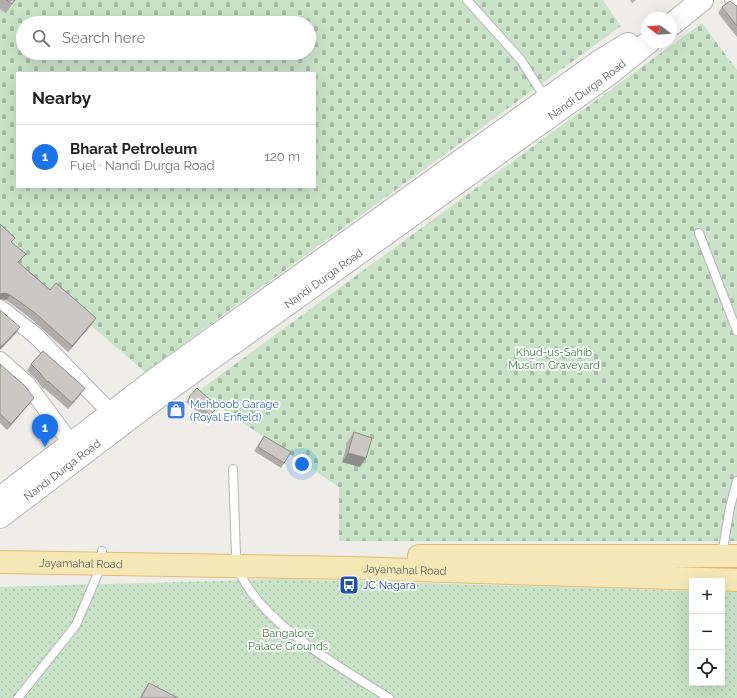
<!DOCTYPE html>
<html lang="en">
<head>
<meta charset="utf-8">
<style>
  body { margin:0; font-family:Raleway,sans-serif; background:#f6f6f6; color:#202124 }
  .controls { position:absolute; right:12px; bottom:12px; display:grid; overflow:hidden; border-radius:0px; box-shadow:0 4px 16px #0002 }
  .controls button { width:36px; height:36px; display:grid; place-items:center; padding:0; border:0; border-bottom:1px solid #e0e0e0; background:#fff; color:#202124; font:20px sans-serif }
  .compass { position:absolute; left:641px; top:12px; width:36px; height:36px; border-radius:50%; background:#fff; box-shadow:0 4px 16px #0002; rotate:287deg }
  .you { position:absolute; left:302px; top:464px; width:14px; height:14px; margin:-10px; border:3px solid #fff; border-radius:50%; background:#1a73e8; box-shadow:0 0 0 6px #1a73e833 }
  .badge { display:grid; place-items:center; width:26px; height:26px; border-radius:50%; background:#1a73e8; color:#fff; font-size:13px; font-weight:700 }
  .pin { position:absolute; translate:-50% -33px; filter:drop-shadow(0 1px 2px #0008) }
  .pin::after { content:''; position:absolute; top:21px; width:14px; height:12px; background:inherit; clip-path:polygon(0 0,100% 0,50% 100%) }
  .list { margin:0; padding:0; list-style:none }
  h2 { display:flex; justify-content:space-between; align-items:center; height:52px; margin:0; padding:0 16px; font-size:17px }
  h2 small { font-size:13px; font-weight:400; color:#757577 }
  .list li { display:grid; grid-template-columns:26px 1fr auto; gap:12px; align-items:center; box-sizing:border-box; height:64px; padding:0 16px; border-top:1px solid #e0e0e0 }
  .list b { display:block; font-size:15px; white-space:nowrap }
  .list p { margin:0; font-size:13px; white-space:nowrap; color:#757577 }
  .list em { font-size:13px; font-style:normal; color:#757577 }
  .icon { flex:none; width:22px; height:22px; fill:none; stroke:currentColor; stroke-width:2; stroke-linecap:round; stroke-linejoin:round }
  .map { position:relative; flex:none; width:737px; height:698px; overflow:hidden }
  .search { position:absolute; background:#fff; box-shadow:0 4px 16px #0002; left:16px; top:16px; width:300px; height:44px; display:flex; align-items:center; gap:10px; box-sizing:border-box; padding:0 14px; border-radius:22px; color:#757577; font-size:15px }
  .panel { position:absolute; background:#fff; box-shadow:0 4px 16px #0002; left:16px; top:72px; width:300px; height:116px; border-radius:0px }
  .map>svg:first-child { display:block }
  .cemetery { fill:url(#cemetery-stones); fill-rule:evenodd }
  .park { fill:url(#park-dots) }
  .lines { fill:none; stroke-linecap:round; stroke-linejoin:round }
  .lane-casing { stroke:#b3b5b8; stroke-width:10 }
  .street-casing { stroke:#b3b5b8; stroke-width:18 }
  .secondary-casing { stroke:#b2b5b8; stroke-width:24 }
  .primary-casing { stroke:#e2bb6f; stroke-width:24 }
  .lane { stroke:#fff; stroke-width:8 }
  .street { stroke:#fff; stroke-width:16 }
  .secondary { stroke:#fff; stroke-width:22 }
  .primary { stroke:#f6e8b6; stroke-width:22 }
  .wall { fill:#afaca9 }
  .shaded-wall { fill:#8e8c89 }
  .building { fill:#cbc8c4; stroke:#8e8c89 }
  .labels { text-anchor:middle; stroke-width:3.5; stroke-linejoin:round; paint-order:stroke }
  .street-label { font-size:11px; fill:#5f6366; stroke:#fff }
  .park-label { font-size:11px; fill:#418341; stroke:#fff }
  .shop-label { font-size:11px; fill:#366cbe; stroke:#fff; text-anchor:start }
  .transit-label { font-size:11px; fill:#164399; stroke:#fff; text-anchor:start }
</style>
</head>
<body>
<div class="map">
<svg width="737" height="698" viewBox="0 0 737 698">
  <defs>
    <pattern id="cemetery-stones" width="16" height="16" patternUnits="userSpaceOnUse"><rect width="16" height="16" fill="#c9e3c8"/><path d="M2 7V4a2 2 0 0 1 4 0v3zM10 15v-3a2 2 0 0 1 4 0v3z" fill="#a6bca6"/></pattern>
    <pattern id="park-dots" width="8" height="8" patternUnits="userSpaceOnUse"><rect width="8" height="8" fill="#c9e3c8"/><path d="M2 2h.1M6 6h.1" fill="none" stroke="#a6bca6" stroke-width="1.8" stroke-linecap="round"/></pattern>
  </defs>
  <rect width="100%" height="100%" fill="#efede8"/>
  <!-- cemetery -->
  <g class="cemetery">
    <path d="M0,0H603L621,26L145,372L0,247ZM23,23H309V53H23ZM17,73H315V187H17Z"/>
    <polygon points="702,23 737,70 737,541 339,541 339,487 197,392"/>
  </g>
  <!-- park -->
  <polygon class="park" points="282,579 692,591 692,683 722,683 722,592 737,592 737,698 0,698 0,587"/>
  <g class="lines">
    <!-- lane casing -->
    <g class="lane-casing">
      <g id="lane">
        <polyline points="467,0 521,60 546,99"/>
        <polyline points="699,233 737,331"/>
        <polyline points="233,469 236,555"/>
        <polyline points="722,555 730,507 737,481"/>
        <path d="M238,568C258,622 341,668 389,698"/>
        <polyline points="18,698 76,625 102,564 102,551"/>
      </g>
    </g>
    <!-- street casing -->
    <g class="street-casing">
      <g id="street">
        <polyline points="733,0 737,4"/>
        <polyline points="0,308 35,335 111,413"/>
        <polyline points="0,360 28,385 77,451"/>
      </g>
    </g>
    <!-- secondary casing -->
    <g class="secondary-casing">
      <g id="secondary">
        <polyline points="671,25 702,0"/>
        <polyline points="0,498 153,381 600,61 628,44"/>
        <path id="s1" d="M0,517L162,394L609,74L649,42"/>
      </g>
    </g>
    <!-- primary casing -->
    <g class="primary-casing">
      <g id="primary">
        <polyline points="419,556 737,556"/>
        <path id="s2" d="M0,562L351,568L737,580"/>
      </g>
    </g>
    <!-- lane -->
    <use href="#lane" class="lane"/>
    <!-- street -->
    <use href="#street" class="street"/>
    <!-- secondary -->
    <use href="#secondary" class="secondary"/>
    <!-- primary -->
    <use href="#primary" class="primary"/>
  </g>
  <!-- wall -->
  <g class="wall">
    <polygon points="0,0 15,0 6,13 0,9"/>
    <polygon points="630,0 636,0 632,3"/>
    <polygon points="735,5 737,6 737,37 718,13 722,7"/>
    <polygon points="0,224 15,238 12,242 22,260 19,263 92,324 68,352 30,318 6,300 0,299"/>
    <polygon points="0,364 30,403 7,430 0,423"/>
    <polygon points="31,364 85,388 80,395 68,409 44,388 43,389 36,379 27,371"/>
    <polygon points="189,397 218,407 207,420 186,402"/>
    <polygon points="354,432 360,467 342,462 348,441"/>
    <polygon points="264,436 284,463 281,468 254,451"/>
    <polygon points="149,683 178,698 140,698 144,690"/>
  </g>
  <!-- shaded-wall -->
  <g class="shaded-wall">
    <polygon points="5,293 10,295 6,300 0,299 0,294"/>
    <polygon points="96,318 92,324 68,352 72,346"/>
    <polygon points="20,327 16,333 0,350 0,347"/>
    <polygon points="85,388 80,395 68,409 72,403"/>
    <polygon points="34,398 30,403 7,430 11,424"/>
    <polygon points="348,453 366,458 360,467 342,462"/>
  </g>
  <!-- building -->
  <g class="building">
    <polygon points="6,0 15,0 12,4"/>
    <polygon points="730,1 735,5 737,6 737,26 722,7"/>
    <polygon points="0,224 15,238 11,242 26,254 18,262 50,290 56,283 96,318 72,346 34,312 10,295 5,293 0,294"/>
    <polygon points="0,310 20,327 3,345 0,347"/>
    <polygon points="43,351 85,388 72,403 48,381 47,382 40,373 31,364"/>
    <polygon points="0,364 25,386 34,398 11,424 0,414"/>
    <polygon points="197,388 218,407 210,415 189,397"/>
    <polygon points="354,432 372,438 366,458 348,453"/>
    <polygon points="264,436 291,452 284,463 258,447"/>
    <polygon points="149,683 178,698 141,698"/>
  </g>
  <!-- icons -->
  <defs>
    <g id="shop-square" transform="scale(1)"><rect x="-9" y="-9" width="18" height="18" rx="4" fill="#3f7fe0" stroke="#fff"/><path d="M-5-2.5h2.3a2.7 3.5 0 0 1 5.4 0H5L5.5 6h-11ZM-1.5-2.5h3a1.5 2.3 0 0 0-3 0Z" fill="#fff"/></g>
    <g id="bus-square" transform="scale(1)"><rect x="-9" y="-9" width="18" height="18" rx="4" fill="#1a4fb4" stroke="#fff"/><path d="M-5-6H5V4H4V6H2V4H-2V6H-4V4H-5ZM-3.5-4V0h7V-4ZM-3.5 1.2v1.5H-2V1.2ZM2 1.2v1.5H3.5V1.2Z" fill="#fff"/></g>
  </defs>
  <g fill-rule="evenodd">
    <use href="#shop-square" x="176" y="410"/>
    <use href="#bus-square" x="349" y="585"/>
  </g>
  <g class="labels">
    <!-- street labels -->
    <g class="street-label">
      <text dy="4" stroke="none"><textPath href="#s1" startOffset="726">Nandi Durga Road</textPath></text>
      <text dy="4" stroke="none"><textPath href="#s1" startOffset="402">Nandi Durga Road</textPath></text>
      <text dy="4" stroke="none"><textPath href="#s1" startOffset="78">Nandi Durga Road</textPath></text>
      <text dy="4" stroke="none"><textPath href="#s2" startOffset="81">Jayamahal Road</textPath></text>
      <text dy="4" stroke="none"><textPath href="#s2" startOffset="405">Jayamahal Road</textPath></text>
    </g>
    <!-- park labels -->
    <g class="park-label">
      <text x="554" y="356">Khud-us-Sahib<tspan x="554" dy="13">Muslim Graveyard</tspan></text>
      <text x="288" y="637">Bangalore<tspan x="288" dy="13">Palace Grounds</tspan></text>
    </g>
    <!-- shop labels -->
    <g class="shop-label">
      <text x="190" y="408">Mehboob Garage<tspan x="190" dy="13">(Royal Enfield)</tspan></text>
    </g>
    <!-- transit labels -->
    <g class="transit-label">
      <text x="363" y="589">JC Nagara</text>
    </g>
  </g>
</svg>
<div class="controls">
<button>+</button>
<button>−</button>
<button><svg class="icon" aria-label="locate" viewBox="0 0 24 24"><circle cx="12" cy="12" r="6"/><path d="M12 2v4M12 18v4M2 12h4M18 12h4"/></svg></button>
</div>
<svg class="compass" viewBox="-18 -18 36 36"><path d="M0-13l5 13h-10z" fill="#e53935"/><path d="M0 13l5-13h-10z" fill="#757577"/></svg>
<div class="you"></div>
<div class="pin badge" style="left:45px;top:447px">1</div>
<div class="search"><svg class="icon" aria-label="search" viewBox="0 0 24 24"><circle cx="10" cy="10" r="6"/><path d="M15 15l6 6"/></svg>Search here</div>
<section class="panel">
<h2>Nearby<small></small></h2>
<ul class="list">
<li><span class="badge">1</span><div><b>Bharat Petroleum</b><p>Fuel · Nandi Durga Road</p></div><em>120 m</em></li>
</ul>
</section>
</div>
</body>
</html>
